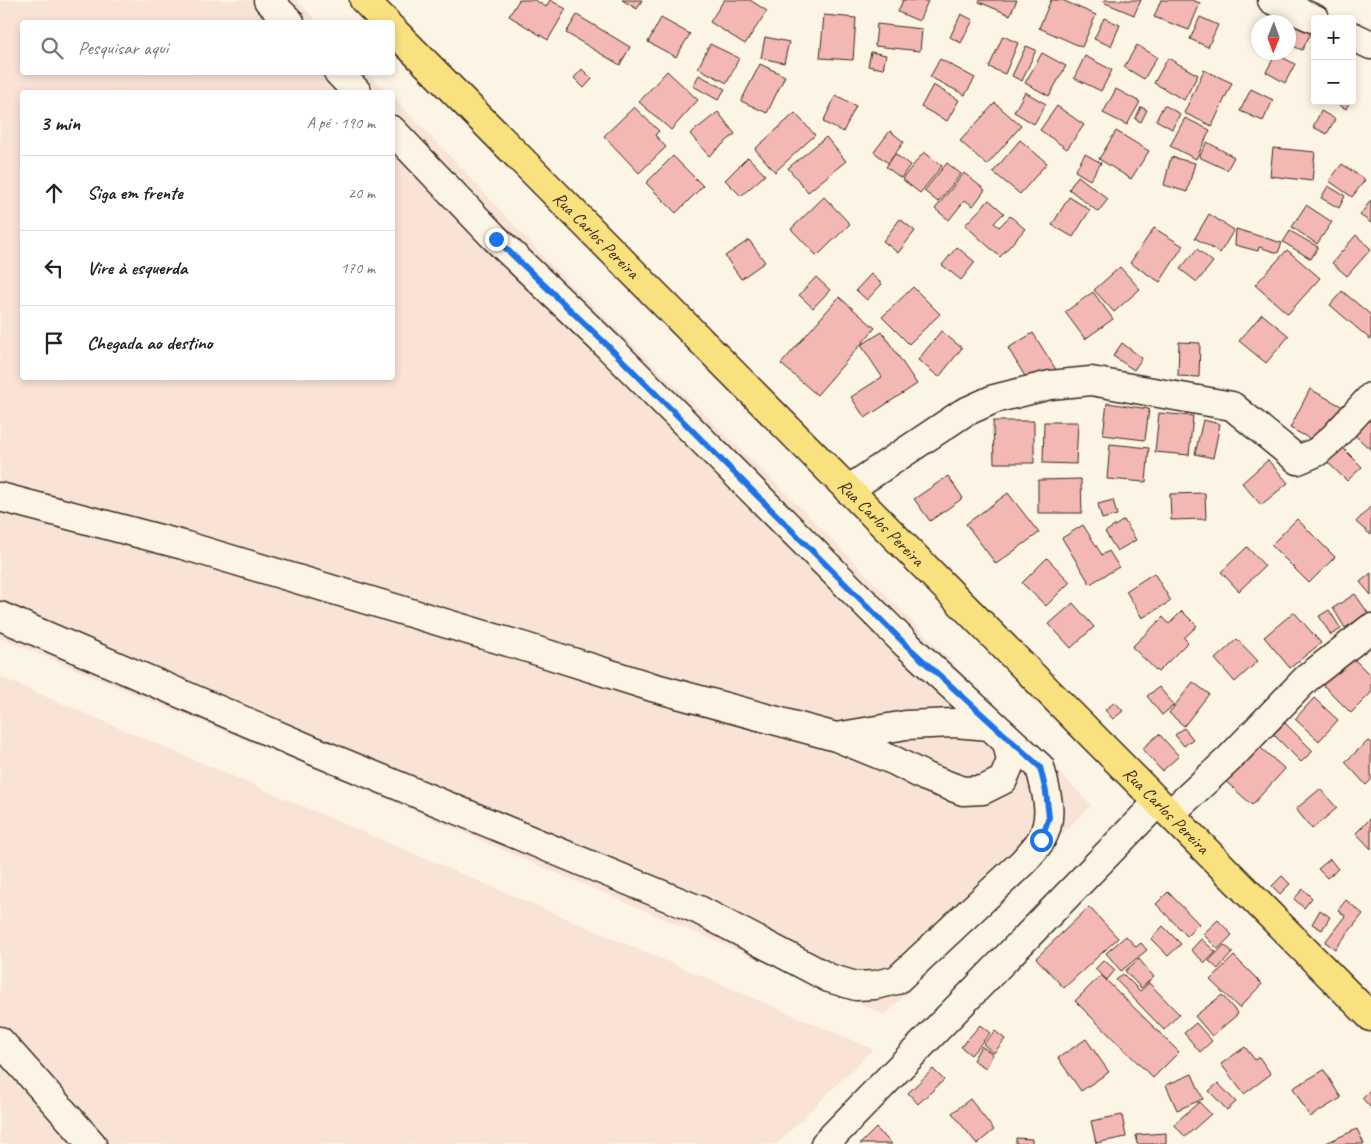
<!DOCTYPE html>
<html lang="pt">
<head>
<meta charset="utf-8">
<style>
  body { margin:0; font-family:Caveat,sans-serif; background:#f6f6f6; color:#222 }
  .controls { position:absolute; right:15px; top:15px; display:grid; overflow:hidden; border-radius:5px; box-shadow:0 2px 8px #0003 }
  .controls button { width:45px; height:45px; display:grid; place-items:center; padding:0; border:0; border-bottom:1px solid #e0e0e0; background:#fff; color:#222; font:25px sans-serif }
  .compass { position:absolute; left:1251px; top:15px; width:45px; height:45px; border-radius:50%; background:#fff; box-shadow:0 2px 8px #0003; rotate:181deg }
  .stop { position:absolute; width:15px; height:15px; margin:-11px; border:4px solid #1a73e8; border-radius:50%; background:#fff }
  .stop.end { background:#1a73e8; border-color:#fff; box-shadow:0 1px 5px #0008 }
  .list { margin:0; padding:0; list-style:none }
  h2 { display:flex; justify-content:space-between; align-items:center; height:65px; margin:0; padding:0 20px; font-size:21px }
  h2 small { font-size:16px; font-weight:400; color:#767676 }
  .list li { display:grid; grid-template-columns:32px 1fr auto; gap:15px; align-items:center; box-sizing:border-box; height:75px; padding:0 20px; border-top:1px solid #e0e0e0 }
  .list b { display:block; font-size:19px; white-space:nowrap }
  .list em { font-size:16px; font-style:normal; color:#767676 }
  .icon { flex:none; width:28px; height:28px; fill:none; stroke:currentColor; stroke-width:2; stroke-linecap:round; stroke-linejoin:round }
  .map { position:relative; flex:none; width:1371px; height:1144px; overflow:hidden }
  .search { position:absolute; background:#fff; box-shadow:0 2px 8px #0003; left:20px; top:20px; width:375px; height:55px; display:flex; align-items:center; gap:12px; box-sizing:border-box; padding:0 18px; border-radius:5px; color:#767676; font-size:19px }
  .panel { position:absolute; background:#fff; box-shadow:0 2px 8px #0003; left:20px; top:90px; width:375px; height:290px; border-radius:5px }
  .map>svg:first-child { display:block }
  .built { fill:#f9e3d6 }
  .building { fill:#f3b8b3; stroke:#3b2a1e }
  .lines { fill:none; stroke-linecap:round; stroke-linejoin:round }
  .minor-casing { stroke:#3b2a1e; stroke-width:31 }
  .major-casing { stroke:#3b2a1e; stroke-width:31 }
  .minor { stroke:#fcf5e5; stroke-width:28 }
  .major { stroke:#fae180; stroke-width:28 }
  .route { stroke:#1a73e8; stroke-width:6 }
  .labels { text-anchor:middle; stroke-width:4; stroke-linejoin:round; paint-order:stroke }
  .street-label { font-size:18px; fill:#3b2a1e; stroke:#fcf5e5 }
</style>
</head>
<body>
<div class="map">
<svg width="1371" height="1144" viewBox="0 0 1371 1144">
  <rect width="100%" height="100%" fill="#fcf5e5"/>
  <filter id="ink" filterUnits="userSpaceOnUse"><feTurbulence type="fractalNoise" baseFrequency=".02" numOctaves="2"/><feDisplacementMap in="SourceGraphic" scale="10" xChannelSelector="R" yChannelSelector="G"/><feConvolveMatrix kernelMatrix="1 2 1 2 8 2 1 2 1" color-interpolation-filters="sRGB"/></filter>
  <g filter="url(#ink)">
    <!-- built -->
    <g class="built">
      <polygon points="0,0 296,0 318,22 22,22 22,72 367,73 387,92 22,92 22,378 392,378 393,98 447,153 554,268 805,512 1091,805 885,1015 786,971 521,858 368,791 0,638"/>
      <polygon points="0,677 873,1049 777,1144 0,1144"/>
    </g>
    <!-- building -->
    <g class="building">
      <polygon points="519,0 535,0 546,7 550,0 566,9 548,40 509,16"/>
      <polygon points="622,0 642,0 637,9"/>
      <polygon points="724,0 750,0 767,11 745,44 710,22"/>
      <polygon points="903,0 928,1 919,21 898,12"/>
      <polygon points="980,0 1017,0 1010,15 979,2"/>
      <polygon points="1051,0 1062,0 1096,15 1082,47 1039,28"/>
      <polygon points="1104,0 1141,0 1134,15 1103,2"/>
      <polygon points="1161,0 1192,0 1200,3 1189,30 1154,17"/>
      <polygon points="961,14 973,20 961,43 950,37"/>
      <polygon points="577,15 630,47 620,65 566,33"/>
      <polygon points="824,15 856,18 853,60 820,58"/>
      <polygon points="1200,17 1218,25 1208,47 1190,39"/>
      <polygon points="661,18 690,34 676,57 648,42"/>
      <polygon points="1104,18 1120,25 1111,46 1094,39"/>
      <polygon points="877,24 922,29 920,51 875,46"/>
      <polygon points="1292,24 1311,33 1302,50 1288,44 1288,31"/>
      <polygon points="1003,36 1018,43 1005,74 989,67"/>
      <polygon points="765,37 789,42 784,63 761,58"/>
      <polygon points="710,44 739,58 727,83 698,68"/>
      <polygon points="1137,45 1157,57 1144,79 1124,67"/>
      <polygon points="1026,46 1036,50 1022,81 1012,76"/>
      <polygon points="871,52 886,55 883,69 868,66"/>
      <polygon points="1042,53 1066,66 1049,96 1025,83"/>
      <polygon points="1276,54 1295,64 1285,83 1266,72"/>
      <polygon points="1085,56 1112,70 1101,91 1074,78"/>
      <polygon points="1168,58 1198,75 1184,100 1154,83"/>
      <polygon points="940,59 975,78 965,95 930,77"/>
      <polygon points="760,64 785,76 767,113 741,101"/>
      <polygon points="582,69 592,79 584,88 574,78"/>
      <polygon points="1204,70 1232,83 1212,126 1184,113"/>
      <polygon points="667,71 698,100 671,130 639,102"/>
      <polygon points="699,75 725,89 718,100 693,86"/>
      <polygon points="933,85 959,100 947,121 921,107"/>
      <polygon points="1116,89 1140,102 1127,125 1103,113"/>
      <polygon points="1251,89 1273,100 1263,121 1240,111"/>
      <polygon points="1025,92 1046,104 1034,124 1014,112"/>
      <polygon points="836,95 856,106 843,132 823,122"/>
      <polygon points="1332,101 1350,101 1346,109"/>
      <polygon points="995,103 1021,126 987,165 960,141"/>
      <polygon points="1164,105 1180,114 1172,129 1156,120"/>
      <polygon points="1057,106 1084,125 1067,149 1040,130"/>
      <polygon points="634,107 659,131 655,135 666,147 639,173 604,136"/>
      <polygon points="1141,107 1147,110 1141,122 1135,119"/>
      <polygon points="1321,111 1335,119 1327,134 1313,127"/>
      <polygon points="718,112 735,134 709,156 690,134"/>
      <polygon points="795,113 815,135 775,172 755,149"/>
      <polygon points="1185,118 1210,130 1196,159 1170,146"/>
      <polygon points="890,131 904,142 888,163 874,152"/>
      <polygon points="1116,131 1149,151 1131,179 1099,159"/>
      <polygon points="826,137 846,161 808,192 788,168"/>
      <polygon points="1020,140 1047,163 1020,194 993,172"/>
      <polygon points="1207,142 1234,157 1227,170 1199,157"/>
      <polygon points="1273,148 1315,152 1312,181 1270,176"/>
      <polygon points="924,152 942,166 920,193 902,179"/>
      <polygon points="895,154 910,165 901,178 886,167"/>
      <polygon points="1085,154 1101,163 1090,180 1075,171"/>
      <polygon points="673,156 703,186 676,213 646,183"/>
      <polygon points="748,157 765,175 741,196 725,180"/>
      <polygon points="1171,157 1195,163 1187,192 1164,185"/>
      <polygon points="947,163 961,174 938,202 924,191"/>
      <polygon points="1342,164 1365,180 1352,197 1329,181"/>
      <polygon points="964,173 985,190 973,206 965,200 949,220 935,209"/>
      <polygon points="1078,176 1108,199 1098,212 1069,189"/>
      <polygon points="1328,186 1345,196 1339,208 1321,198"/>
      <polygon points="824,197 850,224 817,256 791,229"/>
      <polygon points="1069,197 1090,210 1073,237 1052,225"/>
      <polygon points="989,200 1004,213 994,223 999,227 1010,216 1025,229 1000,257 965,225"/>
      <polygon points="1371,200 1371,223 1360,215"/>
      <polygon points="1306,205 1332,222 1317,244 1292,227"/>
      <polygon points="1209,214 1234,230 1220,253 1195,238"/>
      <polygon points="900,219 915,231 898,253 883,241"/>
      <polygon points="1154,228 1183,246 1160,282 1130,263"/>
      <polygon points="1236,229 1282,243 1278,253 1259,247 1258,251 1235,245"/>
      <polygon points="1290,231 1318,247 1311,259 1283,242"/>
      <polygon points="1356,235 1371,249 1347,276 1332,263"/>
      <polygon points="749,240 765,262 741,279 725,256"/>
      <polygon points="957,247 975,262 961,280 942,265"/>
      <polygon points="1197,249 1213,262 1197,282 1180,269"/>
      <polygon points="1287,250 1320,278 1288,314 1255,285"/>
      <polygon points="1120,267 1140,289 1114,312 1094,290"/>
      <polygon points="871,274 882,284 867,300 856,290"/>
      <polygon points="816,277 830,290 813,308 799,295"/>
      <polygon points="913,287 940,314 909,344 882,317"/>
      <polygon points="1342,291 1371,315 1371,340 1330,305"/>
      <polygon points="1093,292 1113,319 1085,339 1065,312"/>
      <polygon points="839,297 875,328 817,395 781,364"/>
      <polygon points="1262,314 1289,336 1266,363 1239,341"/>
      <polygon points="941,331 962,348 939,377 918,360"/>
      <polygon points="882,332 917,384 865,418 851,397 882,377 861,345"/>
      <polygon points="1033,333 1058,373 1032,388 1008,348"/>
      <polygon points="1179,342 1200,343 1199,377 1178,376"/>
      <polygon points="1122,343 1142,358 1134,370 1113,356"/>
      <polygon points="1310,389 1343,407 1322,445 1290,428"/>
      <polygon points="1107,403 1149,409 1145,440 1103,435"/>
      <polygon points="1371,407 1371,450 1349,430"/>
      <polygon points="1159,413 1193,416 1189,455 1155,452"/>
      <polygon points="1203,420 1220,424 1213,458 1195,454"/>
      <polygon points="993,421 1034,421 1034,463 994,463"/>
      <polygon points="1044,422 1078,422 1076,464 1043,463"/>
      <polygon points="1337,442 1362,467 1347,481 1322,457"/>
      <polygon points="1110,444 1149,448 1146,482 1107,479"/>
      <polygon points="1268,460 1288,483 1261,505 1242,483"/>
      <polygon points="948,476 963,498 930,521 914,499"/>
      <polygon points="1081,479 1082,513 1038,513 1038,480"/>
      <polygon points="1008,493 1039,533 996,564 966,524"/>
      <polygon points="1205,493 1206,519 1171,520 1170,494"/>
      <polygon points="1113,500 1117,515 1102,519 1098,504"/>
      <polygon points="1371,506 1371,535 1356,522"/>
      <polygon points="1297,519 1335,557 1309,583 1271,545"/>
      <polygon points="1124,520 1136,540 1117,551 1105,532"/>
      <polygon points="1083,525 1102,555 1109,551 1119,567 1090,584 1062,538"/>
      <polygon points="1247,547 1265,566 1239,591 1221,572"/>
      <polygon points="1047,558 1070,582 1046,606 1022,583"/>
      <polygon points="1154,573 1171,601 1142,618 1126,591"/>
      <polygon points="1371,573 1371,595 1360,582"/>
      <polygon points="1355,594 1368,613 1345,628 1333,608"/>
      <polygon points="1073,603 1094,627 1071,648 1049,624"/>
      <polygon points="1329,610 1341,629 1331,635 1319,616"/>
      <polygon points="1182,611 1197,626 1184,638 1188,642 1158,672 1132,647 1163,617 1169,624"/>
      <polygon points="1294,612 1321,643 1290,668 1264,637"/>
      <polygon points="1237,639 1258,661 1235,682 1215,659"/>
      <polygon points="1349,654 1371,676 1371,693 1351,713 1320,682"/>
      <polygon points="1193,682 1209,694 1184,726 1169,713"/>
      <polygon points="1159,687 1174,705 1162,715 1147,696"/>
      <polygon points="1314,698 1338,720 1319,741 1295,719"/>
      <polygon points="1115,702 1123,711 1113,719 1105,710"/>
      <polygon points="1285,723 1313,751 1301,762 1273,734"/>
      <polygon points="1184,728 1193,739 1184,746 1175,735"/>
      <polygon points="1159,734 1179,756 1162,771 1142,749"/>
      <polygon points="1368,741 1371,743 1371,780 1366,785 1345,762"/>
      <polygon points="1254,742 1285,769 1252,805 1222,778"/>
      <polygon points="1320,789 1337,808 1312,829 1296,809"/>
      <polygon points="1371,818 1371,849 1356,833"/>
      <polygon points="1330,859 1338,869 1327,878 1318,869"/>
      <polygon points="1282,876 1290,884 1280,894 1272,886"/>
      <polygon points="1303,889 1312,898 1304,908 1294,899"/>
      <polygon points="1168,892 1199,924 1187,936 1156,904"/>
      <polygon points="1346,900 1363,914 1335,949 1325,942 1345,916 1338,910"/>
      <polygon points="1089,907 1118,938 1064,988 1036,958"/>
      <polygon points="1320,910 1330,917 1322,930 1312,924"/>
      <polygon points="1218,920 1232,935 1218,949 1203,934"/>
      <polygon points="1163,926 1181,944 1168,956 1151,939"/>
      <polygon points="1126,936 1136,947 1141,943 1147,950 1121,971 1106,953"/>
      <polygon points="1201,939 1216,952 1205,963 1191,950"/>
      <polygon points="1224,945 1233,952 1218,969 1209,961"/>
      <polygon points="1234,956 1262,984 1239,1008 1210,980"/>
      <polygon points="1139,959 1154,977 1141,988 1125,971"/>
      <polygon points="1104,960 1115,970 1107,980 1095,969"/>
      <polygon points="1123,974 1140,991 1149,983 1179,1014 1164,1030 1116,980"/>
      <polygon points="1101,975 1179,1052 1153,1078 1075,1001"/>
      <polygon points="1222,995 1238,1014 1212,1036 1195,1016"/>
      <polygon points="1196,1023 1212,1041 1200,1052 1184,1033"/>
      <polygon points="980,1025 990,1033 971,1055 961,1047"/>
      <polygon points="995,1031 1005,1039 994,1053 983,1044"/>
      <polygon points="1086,1039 1109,1072 1081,1091 1058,1058"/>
      <polygon points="981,1046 993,1054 986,1068 973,1060"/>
      <polygon points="1245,1047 1255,1060 1259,1057 1271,1074 1244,1094 1221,1064"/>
      <polygon points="933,1069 944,1080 918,1104 908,1093"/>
      <polygon points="1324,1070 1341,1098 1310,1117 1293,1088"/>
      <polygon points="1192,1074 1203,1099 1177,1110 1166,1085"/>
      <polygon points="1218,1083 1236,1102 1227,1110 1209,1091"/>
      <polygon points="1371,1089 1371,1108 1362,1098"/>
      <polygon points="970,1099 994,1130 977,1144 952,1113"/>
      <polygon points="1199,1102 1211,1114 1185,1137 1174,1124"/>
      <polygon points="1122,1115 1126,1137 1096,1143 1091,1121"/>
      <polygon points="876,1128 892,1144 860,1144"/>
      <polygon points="1357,1129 1364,1144 1326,1144 1326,1143"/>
      <polygon points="1166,1133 1166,1144 1137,1144 1136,1135"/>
      <polygon points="1016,1138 1032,1139 1032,1144 1016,1144"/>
    </g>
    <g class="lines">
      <!-- minor casing -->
      <g class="minor-casing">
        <g id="minor">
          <polyline points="268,0 290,22"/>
          <polyline points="1272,0 1315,19"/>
          <polyline points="1352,36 1371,45"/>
          <polyline points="338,72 357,92"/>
          <polyline points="848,490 963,413 994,399 1050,385 1091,381 1232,406 1298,460 1317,452 1334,437 1371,397"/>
          <polyline points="0,497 183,545 525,647 652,687 836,737 895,761 926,777 963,791 983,790 1003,780 1011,761 1007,742 990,726 954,723 906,725 836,737"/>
          <path d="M0,616L312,750L699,910L829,978L856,986L875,985L897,980L1023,862C1029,855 1036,848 1041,840C1055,816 1046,792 1040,767L907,645L608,346L496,239L392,130"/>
          <polyline points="1170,814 1229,759 1306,679 1371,628"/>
          <polyline points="0,1041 92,1144"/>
          <polyline points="825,1144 1158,802"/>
        </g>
      </g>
      <!-- major casing -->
      <g class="major-casing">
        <g id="major">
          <polyline points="364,0 386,22"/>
          <path id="s1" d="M392,29L1371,1017"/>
        </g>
      </g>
      <!-- minor -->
      <use href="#minor" class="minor"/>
      <!-- major -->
      <use href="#major" class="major"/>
    </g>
  </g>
  <g class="lines" filter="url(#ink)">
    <!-- route -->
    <polyline class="route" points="496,239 608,346 906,645 1040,767 1046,792 1049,817 1041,840"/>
  </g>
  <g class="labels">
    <!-- street labels -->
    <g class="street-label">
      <text dy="6" stroke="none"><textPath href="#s1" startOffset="290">Rua Carlos Pereira</textPath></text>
      <text dy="6" stroke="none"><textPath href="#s1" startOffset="695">Rua Carlos Pereira</textPath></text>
      <text dy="6" stroke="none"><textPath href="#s1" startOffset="1100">Rua Carlos Pereira</textPath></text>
    </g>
  </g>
</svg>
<div class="controls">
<button>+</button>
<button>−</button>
</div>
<svg class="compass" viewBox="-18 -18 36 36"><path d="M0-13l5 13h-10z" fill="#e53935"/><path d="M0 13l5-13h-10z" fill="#767676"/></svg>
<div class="stop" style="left:1041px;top:840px"></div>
<div class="stop end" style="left:496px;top:239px"></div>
<div class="search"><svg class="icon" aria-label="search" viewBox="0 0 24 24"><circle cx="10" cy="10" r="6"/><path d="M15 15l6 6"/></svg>Pesquisar aqui</div>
<section class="panel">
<h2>3 min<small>A pé · 190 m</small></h2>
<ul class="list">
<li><svg class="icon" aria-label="ahead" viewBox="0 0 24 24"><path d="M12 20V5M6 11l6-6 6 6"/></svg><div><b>Siga em frente</b></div><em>20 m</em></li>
<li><svg class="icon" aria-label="left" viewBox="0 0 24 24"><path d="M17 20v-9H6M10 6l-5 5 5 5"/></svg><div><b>Vire à esquerda</b></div><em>170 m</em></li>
<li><svg class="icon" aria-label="arrive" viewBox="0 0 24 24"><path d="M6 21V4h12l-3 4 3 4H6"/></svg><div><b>Chegada ao destino</b></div></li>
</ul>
</section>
</div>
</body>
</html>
